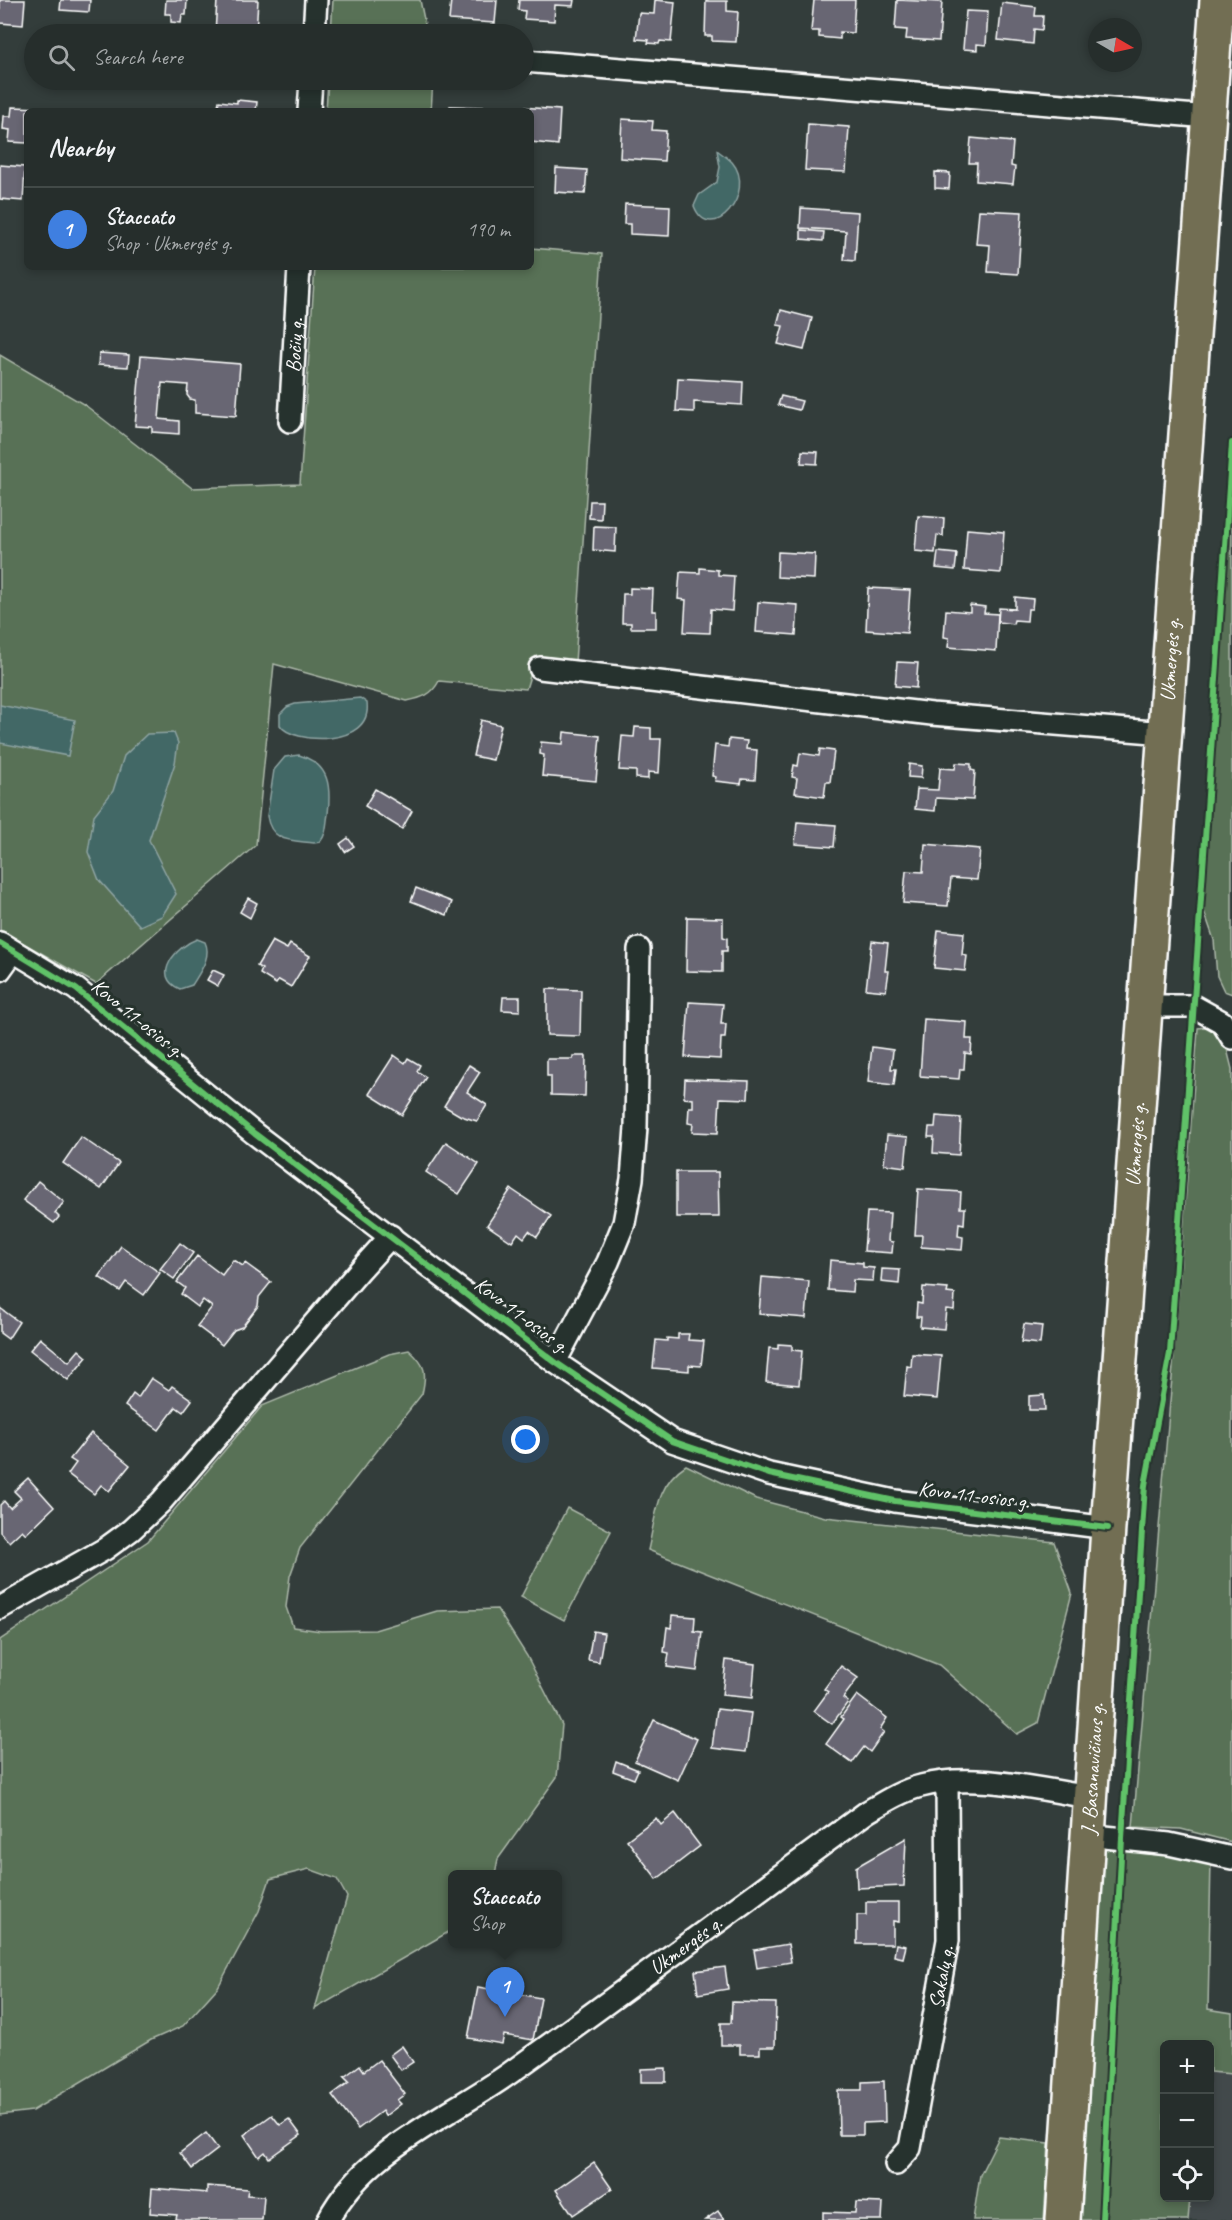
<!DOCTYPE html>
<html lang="en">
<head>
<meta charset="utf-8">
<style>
  body { margin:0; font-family:Caveat,sans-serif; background:#323a38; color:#f1f3f6 }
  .controls { position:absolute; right:18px; bottom:18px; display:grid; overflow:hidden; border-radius:9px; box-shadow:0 3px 9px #0003 }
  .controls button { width:54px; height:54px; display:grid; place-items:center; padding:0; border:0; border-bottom:2px solid #424a48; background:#262e2c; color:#f1f3f6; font:30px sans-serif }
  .compass { position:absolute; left:1088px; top:18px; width:54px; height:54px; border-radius:50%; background:#262e2c; box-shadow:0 3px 9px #0003; rotate:99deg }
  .you { position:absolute; left:526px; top:1440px; width:21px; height:21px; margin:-15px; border:4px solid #fff; border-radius:50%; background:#1a73e8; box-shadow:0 0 0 9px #1a73e833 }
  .badge { display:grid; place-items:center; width:39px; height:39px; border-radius:50%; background:#8abfa5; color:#fff; font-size:20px; font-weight:700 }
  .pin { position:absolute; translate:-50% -50px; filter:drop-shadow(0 2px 3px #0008) }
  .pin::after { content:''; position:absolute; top:32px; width:21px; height:18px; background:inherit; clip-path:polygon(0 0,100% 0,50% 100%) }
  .popup { position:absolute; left:448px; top:1870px; width:114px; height:78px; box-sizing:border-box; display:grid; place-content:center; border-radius:9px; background:#262e2c; filter:drop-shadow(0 2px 4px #0005); font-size:20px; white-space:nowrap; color:#a4a8a9 }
  .popup b { font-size:22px; color:#f1f3f6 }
  .popup::after { content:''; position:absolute; left:50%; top:100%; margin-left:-12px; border:12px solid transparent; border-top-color:#262e2c }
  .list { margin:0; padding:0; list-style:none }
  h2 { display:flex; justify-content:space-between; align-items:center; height:78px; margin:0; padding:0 24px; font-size:26px }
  h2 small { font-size:20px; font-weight:400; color:#a4a8a9 }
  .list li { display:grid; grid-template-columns:39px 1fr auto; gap:18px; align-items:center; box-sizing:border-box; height:84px; padding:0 24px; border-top:2px solid #424a48 }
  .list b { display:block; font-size:22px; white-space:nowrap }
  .list p { margin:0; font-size:20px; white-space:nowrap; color:#a4a8a9 }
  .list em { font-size:20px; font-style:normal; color:#a4a8a9 }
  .icon { flex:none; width:33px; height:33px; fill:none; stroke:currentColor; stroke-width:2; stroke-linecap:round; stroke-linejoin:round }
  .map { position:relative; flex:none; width:1232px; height:2220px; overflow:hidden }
  .search { position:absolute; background:#262e2c; box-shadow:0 3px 9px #0003; left:24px; top:24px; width:510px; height:66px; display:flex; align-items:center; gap:15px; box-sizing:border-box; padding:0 21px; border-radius:33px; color:#a4a8a9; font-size:22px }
  .panel { position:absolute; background:#262e2c; box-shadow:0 3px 9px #0003; left:24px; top:108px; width:510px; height:162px; border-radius:9px }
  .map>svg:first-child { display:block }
  .built { fill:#43494c }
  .green { fill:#597156; stroke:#acb8aa; stroke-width:1.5 }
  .water { fill:#436866; stroke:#8ea4a3; stroke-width:1.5 }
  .building { fill:#686673; stroke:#fff; stroke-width:1.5 }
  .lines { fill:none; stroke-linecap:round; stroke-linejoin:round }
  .minor-casing { stroke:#fff; stroke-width:26 }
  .trunk-casing { stroke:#fff; stroke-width:38 }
  .minor { stroke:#26332d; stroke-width:21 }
  .trunk { stroke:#726e52; stroke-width:33 }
  .cycleway-casing { stroke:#26332d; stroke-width:10 }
  .cycleway { stroke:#61c268; stroke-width:6 }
  .labels { text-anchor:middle; stroke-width:6; stroke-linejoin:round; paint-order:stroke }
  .street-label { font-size:21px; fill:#fff; stroke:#26332d }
</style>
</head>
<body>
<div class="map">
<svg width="1232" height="2220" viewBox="0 0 1232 2220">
  <rect width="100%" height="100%" fill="#333d3b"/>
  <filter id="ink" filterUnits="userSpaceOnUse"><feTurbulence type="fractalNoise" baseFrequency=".0167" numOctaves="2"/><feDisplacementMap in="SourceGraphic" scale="12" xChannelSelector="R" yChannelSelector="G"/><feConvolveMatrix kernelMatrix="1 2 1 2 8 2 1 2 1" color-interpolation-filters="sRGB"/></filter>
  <g filter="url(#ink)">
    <!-- built -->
    <polygon class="built" points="1210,2072 1232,2074 1232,2220 1188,2220 1190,2198 1210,2198"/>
    <!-- green -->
    <g class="green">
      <polygon points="333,0 420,0 427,34 331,34"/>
      <polygon points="328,80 433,80 431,111 326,111"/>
      <path d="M531,248L602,254L575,663L535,660L526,689L439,681C432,695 422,698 407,701L274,664L256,845L96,984L0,930V355L85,405L192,488L300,484L315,267H531Z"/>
      <polygon points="1232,501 1232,994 1224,991 1217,976 1214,940 1203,908"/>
      <polygon points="1213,1026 1225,1041 1232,1069 1232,1842 1181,1829 1133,1827 1174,1355 1198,1028"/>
      <path d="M409,1350C426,1365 427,1372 422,1394L300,1548L290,1576L286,1607L293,1627L321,1631L375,1630L437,1611L497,1609L527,1656L562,1725L557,1777L498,1859L495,1874H452V1930L315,2009L347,1897L337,1879L309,1869L270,1879L259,1911L218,1987L183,2026L151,2040L32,2111L0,2115V1640L148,1541L262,1406L389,1354Z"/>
      <path d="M686,1465L756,1499L825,1517L1054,1542L1072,1593L1038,1723L1017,1734L939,1665L648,1550C656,1517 656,1484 686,1465Z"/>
      <polygon points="567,1508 611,1531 564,1620 521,1597"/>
      <polygon points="1134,1847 1211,1860 1208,2009 1232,2013 1232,2074 1210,2072 1210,2044 1164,2044 1164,2198 1190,2198 1188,2220 1080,2220 1103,1848"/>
      <polygon points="999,2137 1049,2143 1044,2220 973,2220 980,2175"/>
    </g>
    <!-- water -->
    <g class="water">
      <path d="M717,150C722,154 728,158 732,162C758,192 711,248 694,206L699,195L717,182L720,167Z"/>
      <path d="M360,698L367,703C373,748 291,744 280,725V714L287,707L295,704Z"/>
      <polygon points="0,705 75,720 68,756 0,743"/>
      <polygon points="174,733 178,743 175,763 149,840 176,894 162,916 140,926 99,880 88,852 94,815 113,791 124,756 147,734"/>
      <path d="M299,755C330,764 331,787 328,814C326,824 327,834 320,842L314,843C292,840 271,843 267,816L274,770L285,757Z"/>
      <path d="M197,939L205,942C212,957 200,972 192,985L180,989C150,976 177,946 197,939Z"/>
    </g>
    <!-- building -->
    <g class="building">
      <polygon points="0,0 25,0 23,25 0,23"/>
      <polygon points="61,0 90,0 89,12 60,10"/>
      <polygon points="166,0 187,0 186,15 182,15 181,23 171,22 171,14 165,14"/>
      <polygon points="217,0 258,0 256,34 215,34"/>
      <polygon points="451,0 497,0 495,23 449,20"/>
      <polygon points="519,0 574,0 573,6 555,5 554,21 524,19 525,11 518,10"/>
      <polygon points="655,0 675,2 671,42 660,41 659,44 648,43 649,40 636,39 639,13 654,14"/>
      <polygon points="814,0 855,0 853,33 840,32 840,39 819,37 819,31 811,31"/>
      <polygon points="897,0 942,2 939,41 906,39 907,30 895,29"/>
      <polygon points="706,1 727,1 727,11 738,12 736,42 712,41 712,36 705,36"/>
      <polygon points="1002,3 1036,7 1035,16 1043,16 1042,30 1034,29 1033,44 998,40"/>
      <polygon points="966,11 988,12 986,45 977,44 977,50 963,49"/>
      <polygon points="237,100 257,102 256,111 208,111 208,109 217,110 219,101 237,103"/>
      <polygon points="450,106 486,107 486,111 450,111"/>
      <polygon points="12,107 41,108 41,111 27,111 27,143 9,142 10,130 3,129 4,116 11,116"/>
      <polygon points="522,107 560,110 558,145 531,142 531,111 522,111"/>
      <polygon points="622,119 653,121 652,130 666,131 664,161 620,158"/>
      <polygon points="808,124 849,127 846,172 805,170"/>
      <polygon points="971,138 1013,142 1011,166 1015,167 1013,184 976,181 977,163 969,163"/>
      <polygon points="0,165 25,167 23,201 0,199"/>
      <polygon points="556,168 587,170 585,194 555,192"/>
      <polygon points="935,172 950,173 949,189 935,188"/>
      <polygon points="625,204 670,206 669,236 630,234 630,224 624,224"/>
      <polygon points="801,208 858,212 855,261 844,260 846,231 800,228"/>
      <polygon points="979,210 1022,212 1018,274 988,272 990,245 976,244"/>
      <polygon points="801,230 824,232 823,241 801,239"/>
      <polygon points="781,310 812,318 804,350 778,344 783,326 777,325"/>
      <polygon points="99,353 129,355 128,367 98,365"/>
      <polygon points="141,356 240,364 236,416 195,413 195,400 190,399 187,395 188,385 162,383 159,419 179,421 179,434 152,432 152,427 135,426"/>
      <polygon points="678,378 743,382 742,405 694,402 694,412 676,411"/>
      <polygon points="781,396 802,401 799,410 778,405"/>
      <polygon points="802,451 818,452 817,464 801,463"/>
      <polygon points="590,501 602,501 601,519 589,518"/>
      <polygon points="918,516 944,518 943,536 937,535 935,553 915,551"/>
      <polygon points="594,526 616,527 615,552 593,550"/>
      <polygon points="967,529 1004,532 1001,573 964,570"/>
      <polygon points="778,552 815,554 814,579 777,577"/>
      <polygon points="938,552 957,554 955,570 936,568"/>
      <polygon points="700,568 718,570 718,575 734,576 732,611 711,609 710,633 684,632 686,600 678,599 680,572 700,573"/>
      <polygon points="630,588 653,589 652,611 656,611 656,628 631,628 631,623 622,623 623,594 630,594"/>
      <polygon points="868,588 910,590 907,633 866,630"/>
      <polygon points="1015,597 1033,599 1032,609 1028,609 1027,621 1014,620 1013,624 998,622 999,608 1015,609"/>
      <polygon points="758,602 798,605 796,635 756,632"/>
      <polygon points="970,605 985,607 984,613 998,614 996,651 948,647 949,638 944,637 946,610 970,612"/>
      <polygon points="897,662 918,663 916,688 895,686"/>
      <polygon points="481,720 501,725 493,760 473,756"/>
      <polygon points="635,727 651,728 651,739 661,739 659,773 648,772 648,779 636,778 636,771 619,770 622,736 634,737"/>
      <polygon points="564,732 600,736 596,781 542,776 544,755 540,754 541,742 563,744"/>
      <polygon points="729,739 747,741 746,749 757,750 755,780 742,779 741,784 715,781 716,777 712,776 715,745 728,747"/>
      <polygon points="820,749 834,751 830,782 826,782 824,797 795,793 797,778 792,777 794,765 798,766 800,753 819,756"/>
      <polygon points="956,763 971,764 971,770 975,771 973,800 936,798 935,811 915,809 917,789 938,790 940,768 955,769"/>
      <polygon points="909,764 922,766 921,778 908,777"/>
      <polygon points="375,789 412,811 402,829 365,806"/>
      <polygon points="797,822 836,825 834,847 795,844"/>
      <polygon points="348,838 354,846 345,852 340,844"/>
      <polygon points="925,844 980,849 977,880 951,878 948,906 903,903 906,871 923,872"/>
      <polygon points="416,888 452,902 447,915 411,901"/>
      <polygon points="248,898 257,903 250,918 240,912"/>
      <polygon points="687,917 723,918 723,937 727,938 727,951 722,951 722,972 686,971"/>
      <polygon points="938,930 964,933 962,955 967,956 965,971 934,968"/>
      <polygon points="272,941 287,949 290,944 310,956 291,987 279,980 276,984 260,974 262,969 257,966"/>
      <polygon points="872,941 888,943 885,971 889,971 886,991 866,989"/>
      <polygon points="213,970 224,975 218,986 207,980"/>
      <polygon points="547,989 581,990 580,1036 547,1035"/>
      <polygon points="503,997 520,997 520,1011 502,1010"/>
      <polygon points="689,1002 723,1004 721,1024 726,1024 725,1038 721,1038 720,1059 685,1057"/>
      <polygon points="924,1019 967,1022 966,1039 972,1039 971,1054 965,1053 964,1069 960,1069 959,1079 920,1076"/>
      <polygon points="872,1047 893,1050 891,1069 896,1069 894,1085 868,1082"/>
      <polygon points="394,1055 405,1063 408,1058 420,1065 417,1071 426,1077 402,1115 369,1094"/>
      <polygon points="573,1056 586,1056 585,1096 551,1095 551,1076 547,1076 547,1059 573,1059"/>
      <polygon points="469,1065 480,1072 467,1092 487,1105 477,1121 461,1116 444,1106"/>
      <polygon points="685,1079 749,1081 748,1099 720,1098 718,1133 692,1132 693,1124 688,1123 689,1107 693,1107 693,1099 684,1098"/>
      <polygon points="936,1116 961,1118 959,1155 933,1153 934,1137 928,1137 929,1127 935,1127"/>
      <polygon points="887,1135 908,1137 905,1167 884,1164"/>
      <polygon points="81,1137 119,1163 101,1189 63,1163"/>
      <polygon points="446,1142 479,1164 459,1194 426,1172"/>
      <polygon points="676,1172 718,1172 719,1217 676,1217"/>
      <polygon points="38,1181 64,1202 55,1213 59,1217 54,1223 23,1200"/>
      <polygon points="511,1189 551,1216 537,1237 529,1231 524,1238 518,1233 512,1242 487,1225"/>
      <polygon points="918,1189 961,1192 960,1208 965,1208 964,1224 959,1223 958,1236 963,1237 962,1250 921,1247 922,1235 915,1235"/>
      <polygon points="867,1212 890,1213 888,1241 893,1242 892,1253 864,1251"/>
      <polygon points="180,1243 193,1253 174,1279 160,1269"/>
      <polygon points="121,1246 160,1273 144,1295 126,1282 120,1291 99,1277"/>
      <polygon points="197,1256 222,1275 233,1260 243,1266 245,1263 271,1282 259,1297 258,1306 242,1327 234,1330 222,1345 197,1326 212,1307 203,1300 198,1307 181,1294 185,1288 177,1282"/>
      <polygon points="830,1260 863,1263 863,1267 874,1268 873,1281 853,1280 852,1292 828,1290"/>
      <polygon points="882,1269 900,1270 899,1284 881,1282"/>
      <polygon points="762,1277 809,1281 806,1318 759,1314"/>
      <polygon points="923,1287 948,1289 947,1293 955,1294 954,1310 946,1309 944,1329 920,1327 921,1317 916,1317 917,1303 922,1304"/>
      <polygon points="0,1308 19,1322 8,1339 0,1333"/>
      <polygon points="1024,1324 1042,1326 1040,1344 1021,1342"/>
      <polygon points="678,1334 689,1334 688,1340 704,1341 701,1366 689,1365 689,1371 653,1368 656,1340 667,1341 667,1338 678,1339"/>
      <polygon points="40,1338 69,1362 79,1350 87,1357 68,1380 30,1350"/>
      <polygon points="778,1344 792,1345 792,1350 802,1351 799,1385 766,1382 769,1348 778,1349"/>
      <polygon points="912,1354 941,1356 937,1399 904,1396 907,1366 911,1367"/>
      <polygon points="151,1378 169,1390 172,1386 192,1400 183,1412 176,1407 159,1430 125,1406 133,1394 138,1398"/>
      <polygon points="1044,1395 1045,1410 1029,1410 1029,1396"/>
      <polygon points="91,1433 130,1465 109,1491 101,1485 94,1494 68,1474 76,1463 70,1459"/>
      <polygon points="28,1478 54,1507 26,1534 22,1530 9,1542 0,1532 0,1505 4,1501 10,1508 21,1498 14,1491"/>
      <polygon points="672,1615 695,1617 694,1631 702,1632 697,1671 667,1667 669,1653 664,1652 667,1627 671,1628"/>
      <polygon points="593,1631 604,1633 599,1662 588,1660"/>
      <polygon points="726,1660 755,1664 752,1698 722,1695"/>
      <polygon points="841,1666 858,1678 843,1698 848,1702 832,1724 814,1711 828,1692 824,1689"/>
      <polygon points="857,1695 887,1718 880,1729 884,1732 870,1752 864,1747 852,1763 826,1744 844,1719 841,1717"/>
      <polygon points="717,1709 751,1713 746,1752 712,1748"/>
      <polygon points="654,1720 697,1739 678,1780 635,1761"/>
      <polygon points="616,1761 638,1770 634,1779 613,1771"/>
      <polygon points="675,1813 700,1846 657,1879 627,1840 656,1818 661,1825"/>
      <polygon points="906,1838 904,1886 857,1888 856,1867"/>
      <polygon points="866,1902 899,1902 899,1922 893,1921 893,1944 857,1944 857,1915 866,1915"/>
      <polygon points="788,1944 791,1962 757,1968 754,1950"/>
      <polygon points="896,1944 906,1946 903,1958 894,1956"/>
      <polygon points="725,1967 728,1989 698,1994 695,1971"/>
      <polygon points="478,1987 541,1998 533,2040 504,2035 502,2044 468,2038"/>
      <polygon points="732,2002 776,2003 775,2047 760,2047 760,2054 740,2054 740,2045 721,2045 721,2023 731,2023"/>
      <polygon points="402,2046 413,2062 401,2070 390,2055"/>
      <polygon points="379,2060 405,2094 397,2100 401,2104 385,2116 382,2111 358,2129 332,2095 349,2082 344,2077 360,2065 364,2071"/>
      <polygon points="666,2068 666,2082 641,2082 641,2069"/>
      <polygon points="884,2081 885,2122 863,2123 863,2135 839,2135 838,2090 862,2090 862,2082"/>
      <polygon points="272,2115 280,2125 289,2119 301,2135 269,2158 265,2152 259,2157 244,2135"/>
      <polygon points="206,2133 218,2149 192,2169 180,2153"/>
      <polygon points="594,2163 612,2189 573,2215 556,2190"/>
      <polygon points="207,2186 248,2189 247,2195 264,2196 262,2220 185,2220 176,2219 177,2215 150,2213 152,2188 207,2193"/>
      <polygon points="856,2202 883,2203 882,2220 823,2220 823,2212 855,2213"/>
      <polygon points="718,2211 724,2220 705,2220"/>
    </g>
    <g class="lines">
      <!-- minor casing -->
      <g class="minor-casing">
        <g id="minor">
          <polyline points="314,34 316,0"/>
          <polyline points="524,61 1209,117"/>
          <polyline points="309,111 311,80"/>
          <path id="s1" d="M290,421L299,267"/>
          <polyline points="540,668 932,714 1165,733"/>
          <polyline points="0,943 76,989 255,1134 555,1362 672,1441 769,1474 895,1501 1108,1528"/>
          <polyline points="0,970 13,952"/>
          <polyline points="1145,1006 1193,1006 1222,1022 1232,1038"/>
          <polyline points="555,1362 608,1262 624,1223 632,1179 636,1127 639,949"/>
          <polyline points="0,1608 105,1549 131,1530 161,1502 360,1270 391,1236"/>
          <polyline points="1087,1835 1169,1844 1232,1858"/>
          <path id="s2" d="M896,2164L910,2148L948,1940L947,1782"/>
          <path id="s3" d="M328,2220C366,2148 447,2118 510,2073C630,1987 748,1899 867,1812C884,1802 901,1791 921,1786C972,1772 1038,1789 1090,1797"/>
        </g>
      </g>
      <!-- trunk casing -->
      <g class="trunk-casing">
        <g id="trunk">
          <path id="s4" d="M1063,2220L1108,1528L1217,0"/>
        </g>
      </g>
      <!-- minor -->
      <use href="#minor" class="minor"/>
      <!-- trunk -->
      <use href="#trunk" class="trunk"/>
      <!-- cycleway casing -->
      <g class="cycleway-casing">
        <g id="cycleway">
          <polyline points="0,943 76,989 255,1134 555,1362 672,1441 769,1474 895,1501 1108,1528"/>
          <polyline points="1102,2220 1122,1838 1145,1485 1170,1353 1232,443"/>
        </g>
      </g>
      <!-- cycleway -->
      <use href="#cycleway" class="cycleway"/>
    </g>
  </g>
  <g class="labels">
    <!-- street labels -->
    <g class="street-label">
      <text dy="7" stroke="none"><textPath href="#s1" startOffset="76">Bočių g.</textPath></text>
      <text dy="7" stroke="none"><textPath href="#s4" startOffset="1564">Ukmergės g.</textPath></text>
      <text transform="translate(138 1018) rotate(39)" y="7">Kovo 11-osios g.</text>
      <text dy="7" stroke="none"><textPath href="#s4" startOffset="1078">Ukmergės g.</textPath></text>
      <text transform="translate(522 1315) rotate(37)" y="7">Kovo 11-osios g.</text>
      <text transform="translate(974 1495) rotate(7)" y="7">Kovo 11-osios g.</text>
      <text dy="7" stroke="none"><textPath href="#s4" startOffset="452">J. Basanavičiaus g.</textPath></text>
      <text dy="7" stroke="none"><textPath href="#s3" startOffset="454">Ukmergės g.</textPath></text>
      <text dy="7" stroke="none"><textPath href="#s2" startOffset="195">Sakalų g.</textPath></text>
    </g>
  </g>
</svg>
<div class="controls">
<button>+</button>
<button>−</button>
<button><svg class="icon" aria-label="locate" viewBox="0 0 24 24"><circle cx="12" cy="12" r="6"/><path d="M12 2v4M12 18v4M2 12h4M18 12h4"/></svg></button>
</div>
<svg class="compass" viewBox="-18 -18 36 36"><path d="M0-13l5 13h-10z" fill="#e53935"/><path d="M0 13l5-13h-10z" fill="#a4a8a9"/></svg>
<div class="you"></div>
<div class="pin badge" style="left:505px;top:2017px;background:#3f7fe0">1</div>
<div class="popup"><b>Staccato</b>Shop</div>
<div class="search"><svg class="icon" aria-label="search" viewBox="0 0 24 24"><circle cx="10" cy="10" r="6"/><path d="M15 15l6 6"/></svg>Search here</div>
<section class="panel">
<h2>Nearby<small></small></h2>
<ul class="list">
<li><span class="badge" style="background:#3f7fe0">1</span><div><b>Staccato</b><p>Shop · Ukmergės g.</p></div><em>190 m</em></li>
</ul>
</section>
</div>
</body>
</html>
